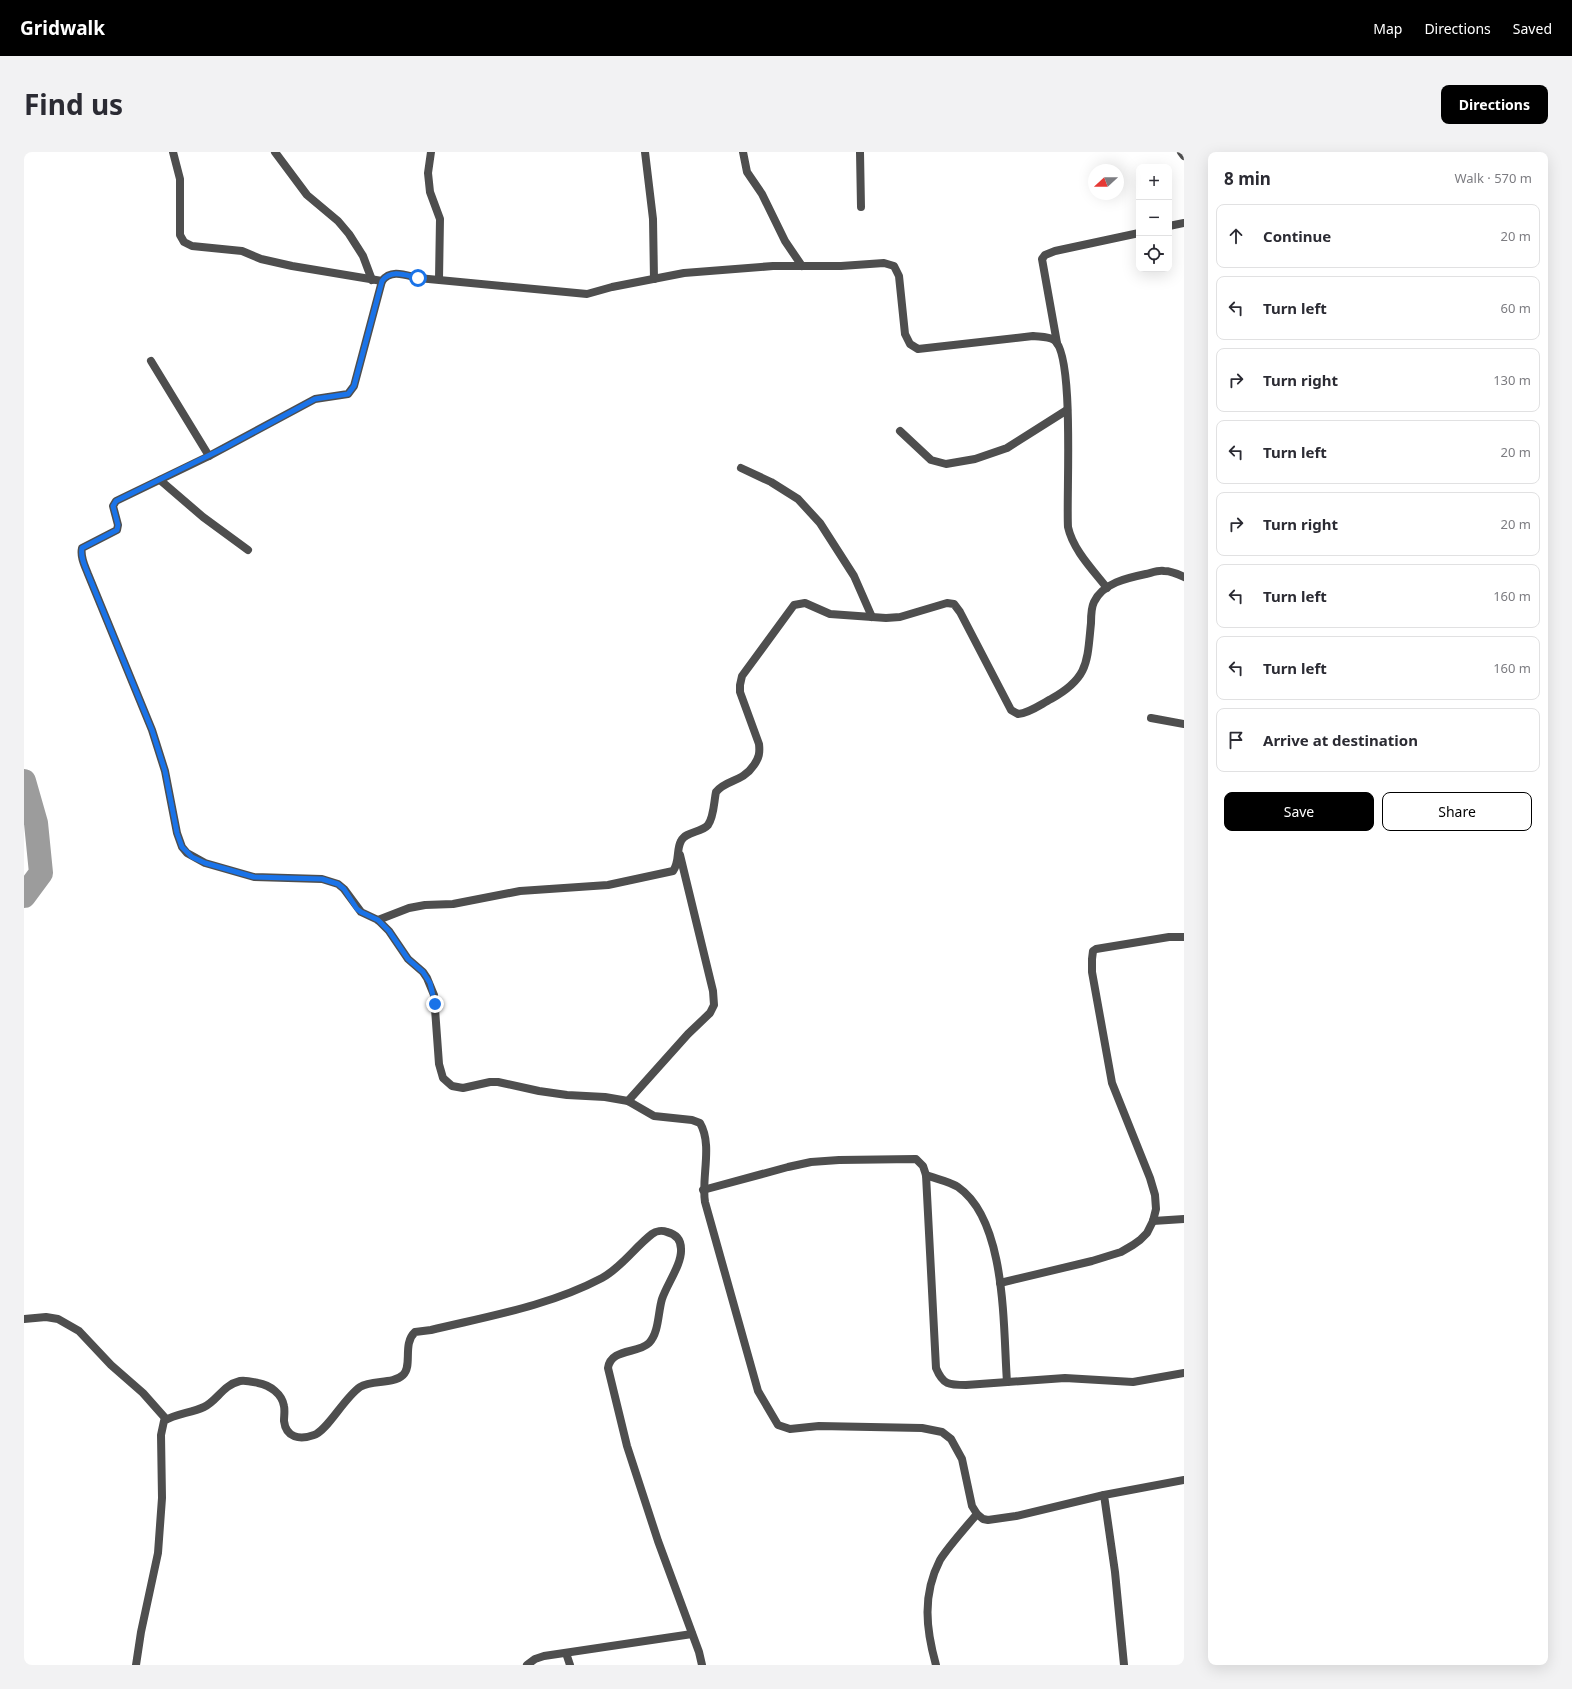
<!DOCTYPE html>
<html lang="en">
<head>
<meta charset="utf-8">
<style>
  body { margin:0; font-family:"Noto Sans",sans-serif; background:#f2f2f3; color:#2b2b33 }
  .controls { position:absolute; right:12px; top:12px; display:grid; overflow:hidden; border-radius:8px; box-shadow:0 4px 16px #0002 }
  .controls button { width:36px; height:36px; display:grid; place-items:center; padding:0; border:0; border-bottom:1px solid #e1e1e2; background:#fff; color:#2b2b33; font:20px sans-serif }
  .compass { position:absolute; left:1064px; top:12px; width:36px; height:36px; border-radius:50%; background:#fff; box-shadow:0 4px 16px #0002; rotate:249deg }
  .stop { position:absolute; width:12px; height:12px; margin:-9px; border:3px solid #1a73e8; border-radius:50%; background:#fff }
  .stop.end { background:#1a73e8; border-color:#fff; box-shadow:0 1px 4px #0008 }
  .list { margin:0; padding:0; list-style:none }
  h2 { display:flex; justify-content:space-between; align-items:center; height:52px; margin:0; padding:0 16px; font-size:17px }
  h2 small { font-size:13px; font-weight:400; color:#7c7c81 }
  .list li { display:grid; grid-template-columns:26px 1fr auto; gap:12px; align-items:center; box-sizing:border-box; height:64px; margin:0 8px 8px; padding:0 8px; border:1px solid #e1e1e2; border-radius:8px }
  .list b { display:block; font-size:15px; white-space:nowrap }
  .list em { font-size:13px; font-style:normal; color:#7c7c81 }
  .actions { display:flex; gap:8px; padding:12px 16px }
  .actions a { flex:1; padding:9px 0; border:1px solid #000; border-radius:8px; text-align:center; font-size:14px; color:#000 }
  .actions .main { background:#000; color:#fff }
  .icon { flex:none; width:22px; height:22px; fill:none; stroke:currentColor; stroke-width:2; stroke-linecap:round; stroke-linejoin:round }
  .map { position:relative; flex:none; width:1160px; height:1513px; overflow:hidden; border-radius:8px }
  header { display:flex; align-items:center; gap:24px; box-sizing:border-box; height:56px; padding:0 20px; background:#000; color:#fff }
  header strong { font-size:19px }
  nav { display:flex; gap:22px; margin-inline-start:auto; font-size:14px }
  .intro { display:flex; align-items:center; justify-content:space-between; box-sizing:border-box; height:96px; padding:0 24px }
  h1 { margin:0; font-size:28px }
  .button { padding:10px 18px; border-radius:8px; background:#000; color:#fff; font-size:14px; font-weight:700 }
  main { display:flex; gap:24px; padding:0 24px }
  aside { flex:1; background:#fff; border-radius:8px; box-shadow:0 4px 16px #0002 }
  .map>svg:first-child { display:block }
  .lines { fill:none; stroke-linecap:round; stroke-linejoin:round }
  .river { stroke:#9c9c9c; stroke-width:24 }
  .minor { stroke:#4e4e4e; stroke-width:8 }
  .route { stroke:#1a73e8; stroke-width:5 }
</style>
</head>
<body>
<header>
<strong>Gridwalk</strong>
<nav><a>Map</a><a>Directions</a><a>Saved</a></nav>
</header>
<div class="intro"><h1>Find us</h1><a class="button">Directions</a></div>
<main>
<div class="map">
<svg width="1160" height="1513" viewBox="0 0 1160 1513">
  <rect width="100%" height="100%" fill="#fff"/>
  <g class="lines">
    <!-- river -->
    <polyline class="river" points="0,629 12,671 17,721 0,744"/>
    <!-- minor -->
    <g class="minor">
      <polyline points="149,0 156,27 156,83 160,90 168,94 218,99 237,107 268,114 358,129"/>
      <polyline points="251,0 283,43 314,69 325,82 339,104 348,128"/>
      <polyline points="407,0 404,21 406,40 416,67 415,127"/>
      <polyline points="621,0 629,67 630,127"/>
      <polyline points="719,0 723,20 738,42 761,89 778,114"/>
      <polyline points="836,0 837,55"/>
      <polyline points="1157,0 1160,4"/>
      <polyline points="1145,74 1160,71"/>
      <polyline points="1033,191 1018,107 1021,103 1031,99 1115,81"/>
      <polyline points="127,209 185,304"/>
      <polyline points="876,279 907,308 922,312 951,307 983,296 1043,258"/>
      <polyline points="717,316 747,330 774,347 796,371 830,424 848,465"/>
      <polyline points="136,328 179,365 224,398"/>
      <polyline points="1127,566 1160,572"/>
      <path d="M354,768L385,756L401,753L429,752L496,739L584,733L649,719C656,710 652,698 657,689C662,679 677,681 684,673C690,665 690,649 692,640C702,627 718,631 730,613C735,606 736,601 735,592L716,540V533L718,524L770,453L781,451L806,462L862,466L876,465L923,451L930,452L936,460L987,558L994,562C1006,561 1017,552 1027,547C1065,526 1063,510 1067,471C1067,465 1067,456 1070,450C1079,431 1103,426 1122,422C1127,421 1134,418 1140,419C1147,419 1154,422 1160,425"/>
      <polyline points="604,949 664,882 686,861 690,853 689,839 656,703"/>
      <path d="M902,1023C912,1027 925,1029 934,1035C983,1069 979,1176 983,1230"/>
      <path d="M679,1038L764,1015L787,1010L815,1008L892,1007L899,1014L902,1023L912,1216C919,1233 925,1233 942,1233L1041,1226L1109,1230L1160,1221"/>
      <polyline points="1129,1069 1160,1067"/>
      <polyline points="976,1131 1068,1109 1097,1100 1109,1093 1116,1088 1123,1081 1129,1069 1132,1057 1131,1043 1126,1026 1088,931 1068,820 1068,807 1069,799 1072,797 1145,785 1160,785"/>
      <polyline points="0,1167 22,1165 34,1167 55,1179 87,1213 119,1241 142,1267"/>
      <path d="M1080,1343L992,1364L964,1368L959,1367L953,1362L948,1354L938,1307L927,1287L918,1280L898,1276L795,1274L766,1277L754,1273L734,1239L681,1050C677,1026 689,993 676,971L668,968L630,964L604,949L581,945L543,943L515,939L474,930H466L439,936L428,934L419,926L415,912L410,843L403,826L399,820L384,807L365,779L354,768L337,760L320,737L314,732L298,727L230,725L181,711L163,701L158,695L153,681L141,619L128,578L64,422C61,414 56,405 58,396L93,378L94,373L89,354L92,349L185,304L291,247L324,242L330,234L358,129C367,117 381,123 394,126L563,142L588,135L660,121L749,114H817L860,111L870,114L875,124L881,182L886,192L894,197L1009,184C1015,185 1024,184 1030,188C1051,202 1042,345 1044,375C1049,398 1069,418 1083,436"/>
      <polyline points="542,1501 546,1513"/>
      <path d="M112,1513L117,1480L134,1401L138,1346L137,1283L140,1269C151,1262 167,1261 180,1255C193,1249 199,1233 216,1229C222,1228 229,1230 234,1231C246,1233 258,1242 260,1254C261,1259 260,1264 260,1269C262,1286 276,1288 290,1283C303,1279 320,1246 336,1235C348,1227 368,1233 379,1223C389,1214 378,1192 391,1180L407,1178C465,1164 525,1154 578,1126C598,1115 610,1096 628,1082C632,1079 638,1078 643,1080C651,1082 657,1087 657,1097C658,1112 643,1132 638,1147C634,1160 635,1181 625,1191C614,1202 587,1196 584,1216L603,1294L634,1389L675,1500L678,1513"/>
      <polyline points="503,1513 511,1507 520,1504 668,1482"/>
      <path d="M912,1513C902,1477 898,1443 916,1408C924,1395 942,1375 953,1362"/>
      <polyline points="1100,1513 1091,1420 1080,1343 1160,1328"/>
    </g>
  </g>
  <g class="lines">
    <!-- route -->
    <path class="route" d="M394,126C381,123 367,117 358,129L330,234L324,242L291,247L200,296L92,349L89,354L94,373L93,378L58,396C56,405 61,414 64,422L128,578L141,619L153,681L158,695L168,705L181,711L230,725L298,727L314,732L320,737L333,757L337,760L354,768L365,779L384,807L399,820L406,831L411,852"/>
  </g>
</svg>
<div class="controls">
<button>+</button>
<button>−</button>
<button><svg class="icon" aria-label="locate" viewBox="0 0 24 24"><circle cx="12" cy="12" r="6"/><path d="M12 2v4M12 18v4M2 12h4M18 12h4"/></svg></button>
</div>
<svg class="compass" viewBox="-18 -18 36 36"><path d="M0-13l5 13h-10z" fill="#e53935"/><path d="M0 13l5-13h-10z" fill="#7c7c81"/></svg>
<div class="stop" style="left:394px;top:126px"></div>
<div class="stop end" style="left:411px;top:852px"></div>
</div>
<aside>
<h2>8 min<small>Walk · 570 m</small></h2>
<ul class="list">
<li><svg class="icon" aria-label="ahead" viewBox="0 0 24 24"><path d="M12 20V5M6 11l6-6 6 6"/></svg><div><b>Continue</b></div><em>20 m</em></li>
<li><svg class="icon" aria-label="left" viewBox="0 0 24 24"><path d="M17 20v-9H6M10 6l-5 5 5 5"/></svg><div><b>Turn left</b></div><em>60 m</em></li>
<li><svg class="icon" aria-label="right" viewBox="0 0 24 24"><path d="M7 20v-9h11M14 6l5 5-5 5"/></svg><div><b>Turn right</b></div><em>130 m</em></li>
<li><svg class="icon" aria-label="left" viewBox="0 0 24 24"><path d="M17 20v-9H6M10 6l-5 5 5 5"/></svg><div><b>Turn left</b></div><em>20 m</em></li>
<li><svg class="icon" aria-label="right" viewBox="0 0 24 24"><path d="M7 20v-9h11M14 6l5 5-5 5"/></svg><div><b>Turn right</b></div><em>20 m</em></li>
<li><svg class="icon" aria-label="left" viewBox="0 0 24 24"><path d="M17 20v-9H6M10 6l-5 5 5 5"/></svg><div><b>Turn left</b></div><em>160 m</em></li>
<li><svg class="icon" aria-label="left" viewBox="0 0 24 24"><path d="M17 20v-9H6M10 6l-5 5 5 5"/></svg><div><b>Turn left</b></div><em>160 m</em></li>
<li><svg class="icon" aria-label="arrive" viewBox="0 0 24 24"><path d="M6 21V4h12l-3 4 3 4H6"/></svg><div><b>Arrive at destination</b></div></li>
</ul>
<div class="actions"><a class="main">Save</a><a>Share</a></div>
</aside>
</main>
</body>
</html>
